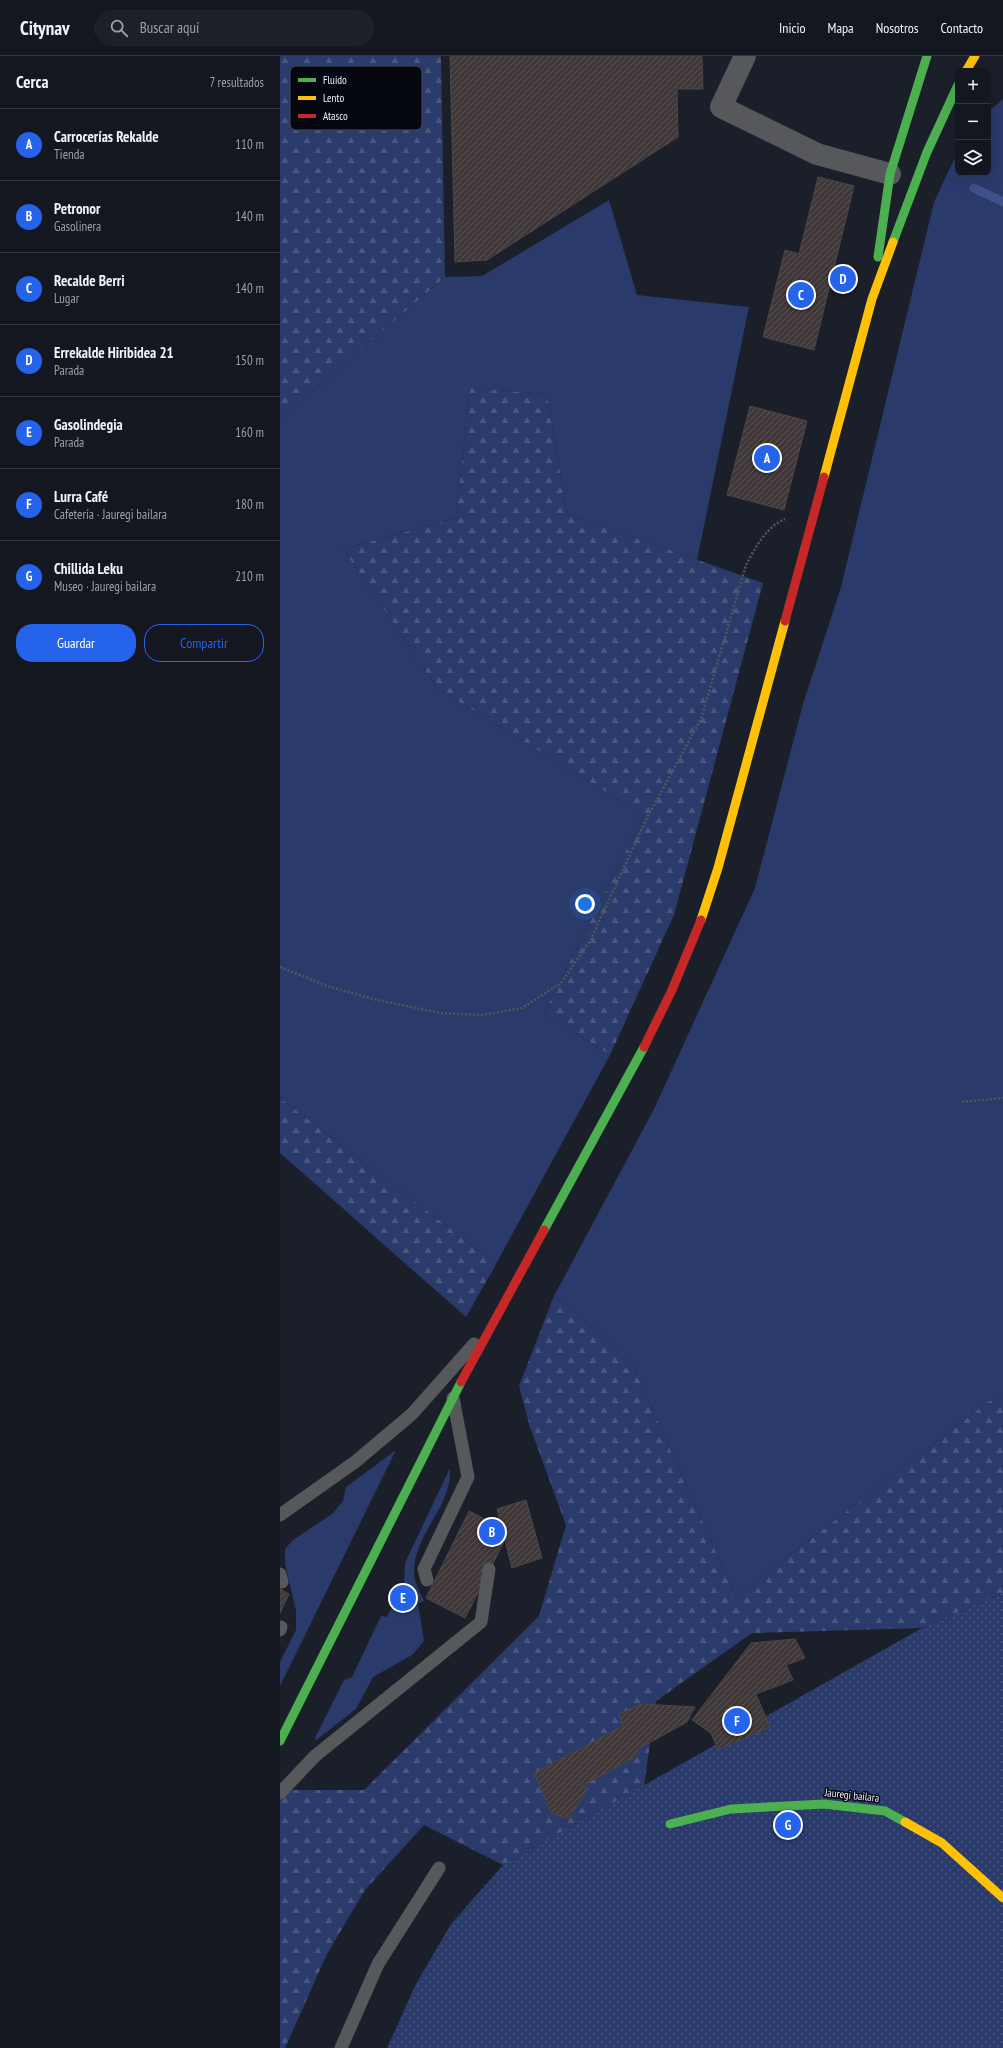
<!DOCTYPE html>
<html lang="es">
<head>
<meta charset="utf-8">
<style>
  body { margin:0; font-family:"PT Sans Narrow",sans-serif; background:#1d2028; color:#f1f3f6 }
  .controls { position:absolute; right:12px; top:12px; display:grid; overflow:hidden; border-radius:8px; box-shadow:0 4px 16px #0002 }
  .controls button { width:36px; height:36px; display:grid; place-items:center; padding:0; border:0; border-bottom:1px solid #33363d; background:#14171f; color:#f1f3f6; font:20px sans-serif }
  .you { position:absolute; left:305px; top:848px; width:14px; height:14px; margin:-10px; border:3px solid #fff; border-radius:50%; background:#1a73e8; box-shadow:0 0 0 6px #1a73e833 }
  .badge { display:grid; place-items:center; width:26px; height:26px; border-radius:50%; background:#2563eb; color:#fff; font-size:13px; font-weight:700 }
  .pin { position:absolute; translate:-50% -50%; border:2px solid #fff; box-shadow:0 1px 4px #0006 }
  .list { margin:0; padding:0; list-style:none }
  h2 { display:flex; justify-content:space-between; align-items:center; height:52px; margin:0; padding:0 16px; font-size:17px }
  h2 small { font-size:13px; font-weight:400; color:#9d9fa4 }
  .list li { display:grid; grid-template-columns:26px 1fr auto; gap:12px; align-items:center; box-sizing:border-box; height:72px; padding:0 16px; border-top:1px solid #33363d }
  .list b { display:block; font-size:15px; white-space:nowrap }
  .list p { margin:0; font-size:13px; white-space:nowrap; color:#9d9fa4 }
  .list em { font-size:13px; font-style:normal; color:#9d9fa4 }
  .actions { display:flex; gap:8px; padding:12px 16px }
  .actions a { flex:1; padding:9px 0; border:1px solid #2563eb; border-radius:16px; text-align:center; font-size:14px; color:#2563eb }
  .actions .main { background:#2563eb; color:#fff }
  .icon { flex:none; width:22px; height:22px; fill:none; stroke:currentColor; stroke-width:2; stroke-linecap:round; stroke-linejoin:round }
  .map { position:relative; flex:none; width:723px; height:1992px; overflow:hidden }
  header { display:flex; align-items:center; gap:24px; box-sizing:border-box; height:56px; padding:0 20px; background:#14171f; border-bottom:1px solid #33363d }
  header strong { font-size:19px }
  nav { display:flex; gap:22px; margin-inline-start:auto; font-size:14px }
  .search { width:280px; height:36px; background:#1d2028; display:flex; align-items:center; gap:10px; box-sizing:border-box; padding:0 14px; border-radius:22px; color:#9d9fa4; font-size:15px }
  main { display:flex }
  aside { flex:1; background:#14171f }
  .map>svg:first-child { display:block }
  .green { fill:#2a3a6a }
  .forest { fill:url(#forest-firs) }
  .park { fill:url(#park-dots) }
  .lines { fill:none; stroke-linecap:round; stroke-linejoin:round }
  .stream { stroke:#3d518b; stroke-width:9 }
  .building { fill:url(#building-hatch); stroke:#4a474a }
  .path { stroke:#53565c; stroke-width:2.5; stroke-dasharray:2 2; stroke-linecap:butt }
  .lane { stroke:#56585c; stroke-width:13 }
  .street { stroke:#56585c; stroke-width:22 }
  .fast { stroke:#4caf50; stroke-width:9 }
  .slow { stroke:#ffc107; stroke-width:9 }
  .jam { stroke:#c62828; stroke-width:9 }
  .labels { text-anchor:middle; stroke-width:3; stroke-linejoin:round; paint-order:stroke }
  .street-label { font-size:11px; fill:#eaf0fe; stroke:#04070f }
  .key { fill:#04070f; stroke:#494d57; stroke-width:1 }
  .key-label { font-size:11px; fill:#eaf0fe }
</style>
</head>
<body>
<header>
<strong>Citynav</strong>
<div class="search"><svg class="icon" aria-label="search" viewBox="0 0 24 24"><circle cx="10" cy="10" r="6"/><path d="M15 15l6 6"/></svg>Buscar aquí</div>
<nav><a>Inicio</a><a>Mapa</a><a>Nosotros</a><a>Contacto</a></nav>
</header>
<main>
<aside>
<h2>Cerca<small>7 resultados</small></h2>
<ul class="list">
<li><span class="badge">A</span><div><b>Carrocerías Rekalde</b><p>Tienda</p></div><em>110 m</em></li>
<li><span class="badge">B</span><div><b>Petronor</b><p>Gasolinera</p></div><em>140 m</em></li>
<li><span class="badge">C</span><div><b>Recalde Berri</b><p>Lugar</p></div><em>140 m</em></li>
<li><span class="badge">D</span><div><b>Errekalde Hiribidea 21</b><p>Parada</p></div><em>150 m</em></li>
<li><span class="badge">E</span><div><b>Gasolindegia</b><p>Parada</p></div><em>160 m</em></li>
<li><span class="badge">F</span><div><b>Lurra Café</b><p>Cafetería · Jauregi bailara</p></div><em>180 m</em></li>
<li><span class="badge">G</span><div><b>Chillida Leku</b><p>Museo · Jauregi bailara</p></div><em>210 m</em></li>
</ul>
<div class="actions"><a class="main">Guardar</a><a>Compartir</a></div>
</aside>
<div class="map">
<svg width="723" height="1992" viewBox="0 0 723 1992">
  <defs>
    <pattern id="forest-firs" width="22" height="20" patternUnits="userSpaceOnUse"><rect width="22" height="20" fill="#2a3a6a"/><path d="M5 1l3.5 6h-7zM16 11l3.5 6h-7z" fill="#495780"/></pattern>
    <pattern id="park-dots" width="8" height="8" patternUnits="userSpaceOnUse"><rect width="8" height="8" fill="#2a3a6a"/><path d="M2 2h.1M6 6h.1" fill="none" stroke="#495780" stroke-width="1.8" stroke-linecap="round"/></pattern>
    <pattern id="building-hatch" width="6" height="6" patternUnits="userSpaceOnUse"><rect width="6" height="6" fill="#403739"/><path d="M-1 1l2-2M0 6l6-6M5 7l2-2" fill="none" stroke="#5c5457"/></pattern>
  </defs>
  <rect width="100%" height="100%" fill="#1a1f29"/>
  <!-- green -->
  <g class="green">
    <polygon points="723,43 723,1343 709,1345 456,1541 349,1301 274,1240 374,1053 475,832 523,648 561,531 654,146 678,95 678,117 708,117 708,56"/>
    <polygon points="329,144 357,239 469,251 417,504 287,458 267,338 190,332 176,462 63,493 158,633 364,759 264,957 330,999 216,1208 0,1042 0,363 165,221 202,220"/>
    <polygon points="116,1394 0,1630 0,1606 16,1574 16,1555 5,1508 5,1493 13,1484 52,1458 63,1445 66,1431"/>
    <path d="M170,1412C173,1450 134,1477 134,1516C134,1526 140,1536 144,1545L138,1548L144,1585L132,1599L93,1621L76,1653L35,1685L36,1680L64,1624L72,1621L101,1560L107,1561L112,1551L124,1557L134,1533L124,1529L125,1507Z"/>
  </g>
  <!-- forest -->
  <g class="forest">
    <polygon points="0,0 161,0 165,221 0,363"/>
    <polygon points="190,332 267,338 287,458 483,527 394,859 330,999 264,957 364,759 158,633 63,493 176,462"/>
    <polygon points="0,1042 216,1208 186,1261 0,1097"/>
    <polygon points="274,1240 349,1301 456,1541 709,1345 723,1343 723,1537 642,1572 472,1577 376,1645 364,1730 223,1809 144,1769 85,1834 47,1898 5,1992 0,1992 0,1740 3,1734 84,1734 259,1560 286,1469 250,1371 239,1330"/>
  </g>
  <!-- park -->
  <polygon class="park" points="723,1537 723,1992 107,1992 136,1928 171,1868 223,1809 642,1572"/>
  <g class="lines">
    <!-- stream -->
    <polyline class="stream" points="694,132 723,146"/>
  </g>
  <!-- building -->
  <g class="building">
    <polygon points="170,0 422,0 423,33 397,33 398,81 207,204 175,206"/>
    <polygon points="538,121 574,130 534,294 483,281 505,194 519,198"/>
    <polygon points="470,350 527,365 504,454 447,439"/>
    <polygon points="246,1444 262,1502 232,1512 217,1453"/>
    <polygon points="189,1455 229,1476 185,1562 146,1542"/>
    <polygon points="0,1533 9,1538 0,1557"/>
    <polygon points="515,1583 525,1602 506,1609 513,1624 476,1638 490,1671 438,1694 431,1677 412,1664 471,1587"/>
    <polygon points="361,1648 415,1651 407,1666 356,1694 360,1698 302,1730 308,1733 288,1763 271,1757 254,1717 343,1670 339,1658"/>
  </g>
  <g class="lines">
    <!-- path -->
    <g class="path">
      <path d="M0,911L47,930L93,943L160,957L201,959L242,952L281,927L310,885L367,762L421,663L466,509C475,492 486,471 505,463"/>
      <polyline points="682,1046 723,1042"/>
    </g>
    <!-- lane -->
    <g class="lane">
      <polyline points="0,1459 75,1406 132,1358 194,1288"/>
      <polyline points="0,1518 2,1526"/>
      <polyline points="147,1524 144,1513 188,1421 173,1342"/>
      <polyline points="0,1574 1,1571"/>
      <polyline points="0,1737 35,1700 201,1566 209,1513"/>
      <polyline points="61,1992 98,1908 159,1812"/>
    </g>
    <!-- street -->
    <polyline class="street" points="465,0 441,51 537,98 610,118"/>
    <!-- fast -->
    <g class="fast">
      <polyline points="613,186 647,96 678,29"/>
      <polyline points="598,201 610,118 647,0"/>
      <polyline points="264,1174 364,991"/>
      <polyline points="0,1685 181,1326"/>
      <polyline points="390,1768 451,1753 544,1748 605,1755 625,1766"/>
    </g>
    <!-- slow -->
    <g class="slow">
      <polyline points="686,15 695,0"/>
      <polyline points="544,421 592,243 613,186"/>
      <polyline points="421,864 438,812 505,565"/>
      <polyline points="625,1766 662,1787 723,1842"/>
    </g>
    <!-- jam -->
    <g class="jam">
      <polyline points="505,565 544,421"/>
      <polyline points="364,991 392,934 421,864"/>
      <polyline points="181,1326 264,1174"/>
    </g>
  </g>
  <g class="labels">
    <!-- street labels -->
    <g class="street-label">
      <text transform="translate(572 1739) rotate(6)" y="4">Jauregi bailara</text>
    </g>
  </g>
  <!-- legend -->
  <rect x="10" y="10" width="132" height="64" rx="6" class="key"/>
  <rect x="18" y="22" width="18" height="4" fill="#4caf50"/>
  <rect x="18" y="40" width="18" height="4" fill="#ffc107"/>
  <rect x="18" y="58" width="18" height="4" fill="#c62828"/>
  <g class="key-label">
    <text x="43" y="28">Fluido</text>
    <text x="43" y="46">Lento</text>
    <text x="43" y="64">Atasco</text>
  </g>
</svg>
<div class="controls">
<button>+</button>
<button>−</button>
<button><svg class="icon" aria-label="layers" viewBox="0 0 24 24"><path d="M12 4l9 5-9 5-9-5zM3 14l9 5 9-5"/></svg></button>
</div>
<div class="you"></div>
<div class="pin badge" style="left:487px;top:402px">A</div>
<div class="pin badge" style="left:212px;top:1476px">B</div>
<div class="pin badge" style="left:521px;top:239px">C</div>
<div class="pin badge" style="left:563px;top:223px">D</div>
<div class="pin badge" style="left:123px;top:1542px">E</div>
<div class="pin badge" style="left:457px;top:1665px">F</div>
<div class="pin badge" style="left:508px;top:1769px">G</div>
</div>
</main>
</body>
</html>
